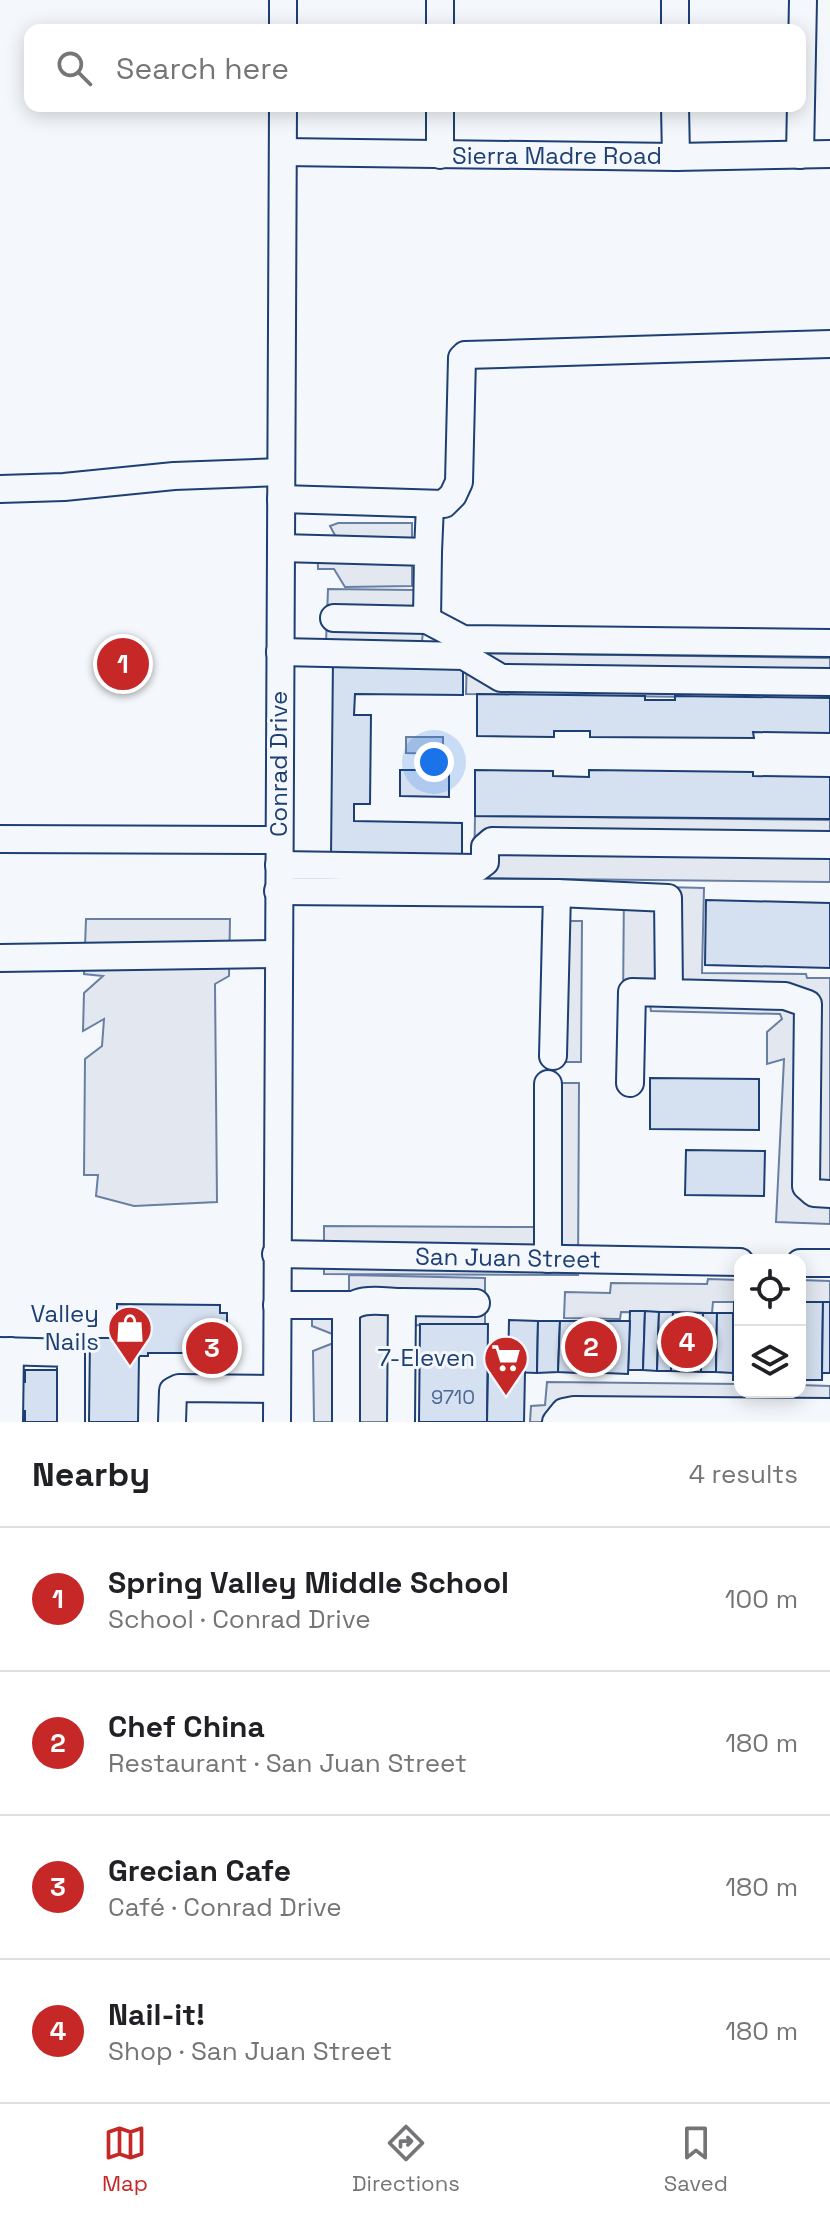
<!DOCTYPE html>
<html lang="en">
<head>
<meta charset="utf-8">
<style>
  body { margin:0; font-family:"Space Grotesk",sans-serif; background:#f6f6f6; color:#202124 }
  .controls { position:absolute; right:24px; bottom:24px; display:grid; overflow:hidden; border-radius:16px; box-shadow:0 4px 20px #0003 }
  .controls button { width:72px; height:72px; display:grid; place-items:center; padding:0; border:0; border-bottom:2px solid #e0e0e0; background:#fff; color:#202124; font:40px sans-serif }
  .you { position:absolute; left:434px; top:762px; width:28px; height:28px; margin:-20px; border:6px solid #fff; border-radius:50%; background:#1a73e8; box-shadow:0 0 0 12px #1a73e833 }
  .badge { display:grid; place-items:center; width:52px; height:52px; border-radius:50%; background:#c62828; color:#fff; font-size:26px; font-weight:700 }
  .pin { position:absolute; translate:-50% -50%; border:4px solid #fff; box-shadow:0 2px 8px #0006 }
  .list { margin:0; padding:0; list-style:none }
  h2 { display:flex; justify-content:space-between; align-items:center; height:104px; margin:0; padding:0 32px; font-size:34px }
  h2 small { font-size:26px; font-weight:400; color:#757577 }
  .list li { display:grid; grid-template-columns:52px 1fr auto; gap:24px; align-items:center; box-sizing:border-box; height:144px; padding:0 32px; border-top:2px solid #e0e0e0 }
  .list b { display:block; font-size:30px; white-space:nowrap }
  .list p { margin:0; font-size:26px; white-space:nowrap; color:#757577 }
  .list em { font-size:26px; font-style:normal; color:#757577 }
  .icon { flex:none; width:44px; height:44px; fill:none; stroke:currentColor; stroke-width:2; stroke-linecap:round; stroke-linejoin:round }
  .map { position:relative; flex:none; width:830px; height:1422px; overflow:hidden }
  .search { position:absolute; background:#fff; box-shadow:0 4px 20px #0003; left:24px; right:24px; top:24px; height:88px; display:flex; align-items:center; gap:20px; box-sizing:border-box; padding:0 28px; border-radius:16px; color:#757577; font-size:30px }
  .sheet { height:680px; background:#fff }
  nav { display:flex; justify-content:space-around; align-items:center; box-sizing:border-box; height:112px; border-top:2px solid #e0e0e0; background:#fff; font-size:22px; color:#757577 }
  nav a { display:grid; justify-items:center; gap:4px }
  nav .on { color:#c62828 }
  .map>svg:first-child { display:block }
  .parking { fill:#e3e8f0; stroke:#687fa3; stroke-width:2 }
  .water { fill:#bed0e5; stroke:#687fa3; stroke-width:2 }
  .building { fill:#d5e0f0; stroke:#1d3f73; stroke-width:2 }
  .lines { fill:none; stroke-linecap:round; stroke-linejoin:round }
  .minor-casing { stroke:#1d3f73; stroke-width:30 }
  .minor { stroke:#f4f7fb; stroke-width:26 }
  .labels { text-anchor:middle; stroke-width:6; stroke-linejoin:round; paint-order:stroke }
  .number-label { font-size:20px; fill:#4b6792 }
  .street-label { font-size:24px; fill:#1d3f73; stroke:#f4f7fb }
  .poi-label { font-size:24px; fill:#1d3f73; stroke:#f4f7fb; text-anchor:end }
</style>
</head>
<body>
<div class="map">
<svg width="830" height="1422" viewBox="0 0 830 1422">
  <rect width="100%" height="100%" fill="#f4f7fb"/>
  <!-- parking -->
  <g class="parking">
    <polygon points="338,523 412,523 412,586 345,587 334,569 318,569 317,538 336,537 330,526"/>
    <polygon points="328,589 415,590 411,630 423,632 421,650 326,643"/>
    <polygon points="467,653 830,658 830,699 466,694"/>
    <polygon points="475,816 830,820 830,882 474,878"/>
    <polygon points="624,886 704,888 702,973 806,974 807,978 830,978 830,1224 776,1222 784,1059 767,1064 767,1032 782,1019 780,1014 651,1011 650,1005 623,1005"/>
    <polygon points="86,919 230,919 229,976 215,984 217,1202 134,1206 96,1196 98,1175 84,1175 85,1059 102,1046 104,1019 83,1031 84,993 103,976 84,974"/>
    <polygon points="542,921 582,921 581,1062 541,1062"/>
    <polygon points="535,1083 579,1083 578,1275 324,1274 324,1226 534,1227"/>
    <polygon points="349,1275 485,1278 485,1326 413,1325 412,1422 314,1422 313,1351 336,1342 335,1335 312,1326 312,1302 349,1297"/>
    <polygon points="708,1279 740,1280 740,1302 713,1302 712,1313 621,1312 620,1319 564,1318 565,1292 610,1293 611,1283 707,1284"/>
    <polygon points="800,1280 830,1281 830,1304 800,1303"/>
    <polygon points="547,1382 740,1384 740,1392 800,1392 800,1385 830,1386 830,1422 530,1422 531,1406 545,1405"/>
  </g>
  <!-- water -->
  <polygon class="water" points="406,737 443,737 443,754 406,753"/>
  <!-- building -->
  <g class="building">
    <polygon points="333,659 463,661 463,695 355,694 354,715 371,715 370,804 354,804 354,821 462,823 462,859 331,857"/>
    <polygon points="477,694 645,696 645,700 675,700 675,696 830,698 830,733 753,732 754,738 590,737 590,731 554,731 554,737 477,736"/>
    <polygon points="400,770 449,770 449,797 400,796"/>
    <polygon points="475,770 553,771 553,776 589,777 589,770 753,772 753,776 830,777 830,819 475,816"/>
    <polygon points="706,900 830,903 830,968 705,965"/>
    <polygon points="650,1078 759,1079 759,1130 650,1129"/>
    <polygon points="686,1150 765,1151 764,1196 685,1195"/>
    <polygon points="734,1302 740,1302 740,1380 733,1380"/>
    <polygon points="800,1302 823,1302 822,1380 800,1380"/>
    <polygon points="823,1302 830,1302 830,1373 822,1373"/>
    <polygon points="117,1304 220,1305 220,1313 227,1313 227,1353 148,1353 148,1356 139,1356 138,1422 89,1422 90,1338 132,1338 132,1327 117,1327"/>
    <polygon points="630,1311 645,1311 643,1370 628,1370"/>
    <polygon points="645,1311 659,1312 657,1371 643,1370"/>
    <polygon points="659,1312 673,1312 671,1371 657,1371"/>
    <polygon points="673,1312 703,1313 701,1372 671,1371"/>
    <polygon points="703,1313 717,1313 716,1372 701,1372"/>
    <polygon points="717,1313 733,1313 733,1373 716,1372"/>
    <polygon points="509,1320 538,1321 537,1373 508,1372"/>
    <polygon points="538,1321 560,1321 558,1372 537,1373"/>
    <polygon points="560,1321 579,1321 577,1373 558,1372"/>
    <polygon points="579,1321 606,1321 605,1373 577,1373"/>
    <polygon points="606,1321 630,1321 628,1374 605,1373"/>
    <polygon points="420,1324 488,1324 487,1422 419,1422"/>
    <polygon points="25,1370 66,1370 66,1422 25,1422 25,1411 15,1411 15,1381 25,1382"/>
    <polygon points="488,1372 525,1372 524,1422 487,1422"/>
  </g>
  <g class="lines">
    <!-- minor casing -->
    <g class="minor-casing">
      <g id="minor">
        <polyline points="440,0 440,30"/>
        <polyline points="675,0 675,30"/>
        <polyline points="283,30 283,0"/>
        <polyline points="440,106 440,155"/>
        <polyline points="675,106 676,157"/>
        <polyline points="283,152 676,157 830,154"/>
        <polyline points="800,155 803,0"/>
        <polyline points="0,489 64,487 174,476 281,472"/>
        <polyline points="281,499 444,504 453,495 459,482 462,358 465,355 830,344"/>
        <polyline points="281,548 428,552 427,620 334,618"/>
        <polyline points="428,552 430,505"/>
        <polyline points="427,620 463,639 830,643"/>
        <polyline points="280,652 464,656 501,678 830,682"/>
        <polyline points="0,839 279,840"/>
        <polyline points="279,865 477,868 485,862 485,847 492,841 830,845"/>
        <polyline points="278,891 557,893 553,1056"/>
        <polyline points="557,893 668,898 669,993 785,996 808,1004 806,1186 814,1193 830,1194"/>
        <polyline points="0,958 278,954"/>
        <polyline points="630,1083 632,992 669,993"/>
        <polyline points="276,1254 740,1262"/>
        <polyline points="548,1259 548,1084"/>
        <polyline points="800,1263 830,1263"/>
        <polyline points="277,1305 350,1305"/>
        <polyline points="0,1351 71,1353 71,1422"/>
        <polyline points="9,1422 10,1351"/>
        <polyline points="172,1422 173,1391 179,1388 277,1389"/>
        <polyline points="277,1422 283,106"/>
        <path d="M346,1422V1313C356,1295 384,1302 402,1302"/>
        <polyline points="401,1422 402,1302 476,1303"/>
        <polyline points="556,1422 564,1412 574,1410 830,1412"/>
      </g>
    </g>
    <!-- minor -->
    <use href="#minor" class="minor"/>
  </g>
  <!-- icons -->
  <defs>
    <g id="shop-pin" transform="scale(2.3)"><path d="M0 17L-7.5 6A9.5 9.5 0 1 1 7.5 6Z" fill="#c62828" stroke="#f4f7fb"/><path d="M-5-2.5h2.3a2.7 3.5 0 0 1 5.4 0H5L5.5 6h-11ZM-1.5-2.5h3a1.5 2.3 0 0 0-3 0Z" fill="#fff"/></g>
    <g id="supermarket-pin" transform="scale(2.3)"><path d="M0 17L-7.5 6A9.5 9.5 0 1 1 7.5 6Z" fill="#c62828" stroke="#f4f7fb"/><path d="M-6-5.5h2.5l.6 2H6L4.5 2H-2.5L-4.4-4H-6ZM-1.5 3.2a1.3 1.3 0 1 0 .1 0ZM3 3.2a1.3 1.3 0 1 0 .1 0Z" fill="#fff"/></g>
  </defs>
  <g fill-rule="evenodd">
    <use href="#shop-pin" x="130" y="1328"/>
    <use href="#supermarket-pin" x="506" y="1358"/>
  </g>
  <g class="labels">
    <!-- number labels -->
    <g class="number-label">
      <text x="453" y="1404">9710</text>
    </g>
    <!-- street labels -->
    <g class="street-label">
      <text x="557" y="164">Sierra Madre Road</text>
      <text transform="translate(279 764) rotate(-90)" y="8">Conrad Drive</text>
      <text transform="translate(508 1258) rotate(1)" y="8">San Juan Street</text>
    </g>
    <!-- poi labels -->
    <g class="poi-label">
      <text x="99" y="1322">Valley<tspan x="99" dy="28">Nails</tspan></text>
      <text x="475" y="1366">7-Eleven</text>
    </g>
  </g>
</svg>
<div class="controls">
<button><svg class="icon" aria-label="locate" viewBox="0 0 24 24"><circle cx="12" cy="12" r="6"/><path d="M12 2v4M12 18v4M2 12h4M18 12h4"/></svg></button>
<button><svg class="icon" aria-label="layers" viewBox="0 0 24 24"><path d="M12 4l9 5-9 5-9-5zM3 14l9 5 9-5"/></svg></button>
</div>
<div class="you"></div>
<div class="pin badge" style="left:123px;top:664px">1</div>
<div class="pin badge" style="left:591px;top:1347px">2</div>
<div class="pin badge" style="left:212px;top:1348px">3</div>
<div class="pin badge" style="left:687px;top:1342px">4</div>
<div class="search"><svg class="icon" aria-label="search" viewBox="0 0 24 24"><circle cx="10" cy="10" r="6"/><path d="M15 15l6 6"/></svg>Search here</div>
</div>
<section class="sheet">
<h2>Nearby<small>4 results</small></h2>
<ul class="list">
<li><span class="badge">1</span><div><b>Spring Valley Middle School</b><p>School · Conrad Drive</p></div><em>100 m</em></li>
<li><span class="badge">2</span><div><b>Chef China</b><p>Restaurant · San Juan Street</p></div><em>180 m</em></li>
<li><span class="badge">3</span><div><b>Grecian Cafe</b><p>Café · Conrad Drive</p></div><em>180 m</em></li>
<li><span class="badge">4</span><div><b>Nail-it!</b><p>Shop · San Juan Street</p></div><em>180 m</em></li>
</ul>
</section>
<nav>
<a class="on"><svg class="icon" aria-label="map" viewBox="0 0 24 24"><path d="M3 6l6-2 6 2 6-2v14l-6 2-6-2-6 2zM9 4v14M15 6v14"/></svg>Map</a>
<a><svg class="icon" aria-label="directions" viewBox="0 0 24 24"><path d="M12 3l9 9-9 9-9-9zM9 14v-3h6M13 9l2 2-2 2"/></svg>Directions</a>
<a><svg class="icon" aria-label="saved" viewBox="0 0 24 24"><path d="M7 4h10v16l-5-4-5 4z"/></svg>Saved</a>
</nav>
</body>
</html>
